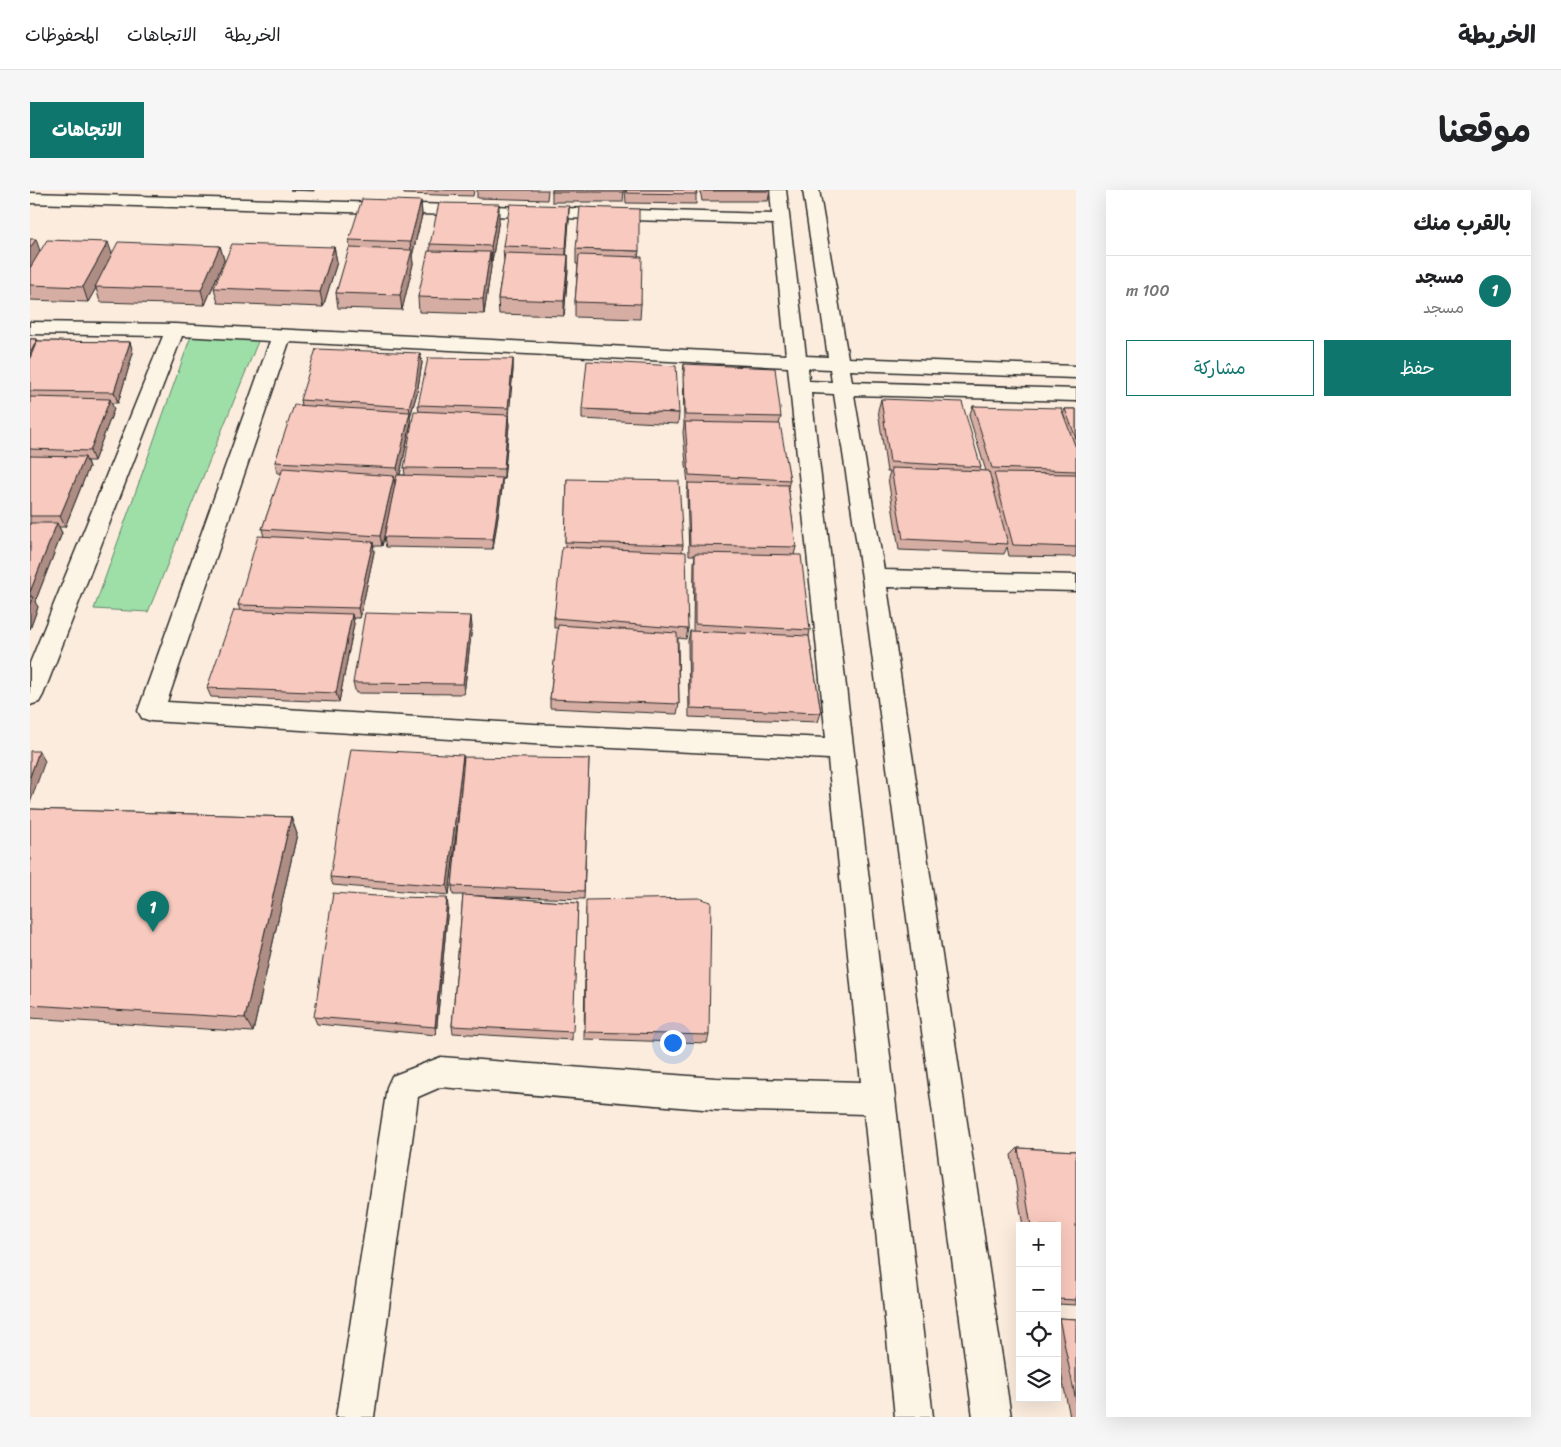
<!DOCTYPE html>
<html lang="ar">
<head>
<meta charset="utf-8">
<style>
  body { margin:0; font-family:Sriracha,"Playpen Sans Arabic",sans-serif; background:#f6f6f6; color:#202124; direction:rtl }
  .controls { position:absolute; right:15px; bottom:15px; display:grid; overflow:hidden; border-radius:0px; box-shadow:0 5px 20px #0002 }
  .controls button { width:45px; height:45px; display:grid; place-items:center; padding:0; border:0; border-bottom:1px solid #e0e0e0; background:#fff; color:#202124; font:25px sans-serif }
  .you { position:absolute; left:642px; top:852px; width:18px; height:18px; margin:-12px; border:4px solid #fff; border-radius:50%; background:#1a73e8; box-shadow:0 0 0 8px #1a73e833 }
  .badge { display:grid; place-items:center; width:32px; height:32px; border-radius:50%; background:#0f766e; color:#fff; font-size:16px; font-weight:700 }
  .pin { position:absolute; translate:-50% -41px; filter:drop-shadow(0 1px 2px #0008) }
  .pin::after { content:''; position:absolute; top:26px; width:18px; height:15px; background:inherit; clip-path:polygon(0 0,100% 0,50% 100%) }
  .list { margin:0; padding:0; list-style:none }
  h2 { display:flex; justify-content:space-between; align-items:center; height:65px; margin:0; padding:0 20px; font-size:21px }
  h2 small { font-size:16px; font-weight:400; color:#757577 }
  .list li { display:grid; grid-template-columns:32px 1fr auto; gap:15px; align-items:center; box-sizing:border-box; height:70px; padding:0 20px; border-top:1px solid #e0e0e0 }
  .list b { display:block; font-size:19px; white-space:nowrap }
  .list p { margin:0; font-size:16px; white-space:nowrap; color:#757577 }
  .list em { font-size:16px; font-style:normal; color:#757577 }
  .actions { display:flex; gap:10px; padding:15px 20px }
  .actions a { flex:1; padding:11px 0; border:1px solid #0f766e; border-radius:0px; text-align:center; font-size:18px; color:#0f766e }
  .actions .main { background:#0f766e; color:#fff }
  .icon { flex:none; width:28px; height:28px; fill:none; stroke:currentColor; stroke-width:2; stroke-linecap:round; stroke-linejoin:round }
  .map { position:relative; flex:none; width:1046px; height:1227px; overflow:hidden; direction:ltr; border-radius:0px }
  header { display:flex; align-items:center; gap:30px; box-sizing:border-box; height:70px; padding:0 25px; background:#fff; border-bottom:1px solid #e0e0e0 }
  header strong { font-size:24px }
  nav { display:flex; gap:28px; margin-inline-start:auto; font-size:18px }
  .intro { display:flex; align-items:center; justify-content:space-between; box-sizing:border-box; height:120px; padding:0 30px }
  h1 { margin:0; font-size:35px }
  .button { padding:12px 22px; border-radius:0px; background:#0f766e; color:#fff; font-size:18px; font-weight:700 }
  main { display:flex; gap:30px; padding:0 30px }
  aside { flex:1; background:#fff; border-radius:0px; box-shadow:0 5px 20px #0002 }
  .map>svg:first-child { display:block }
  .green { fill:#9edfa8; stroke:#64856a }
  .lines { fill:none; stroke-linecap:round; stroke-linejoin:round }
  .street-casing { stroke:#2b2b2b; stroke-width:3 }
  .street { fill:#fcf5e5; fill-rule:evenodd }
  .wall { fill:#d5ada3; stroke:#2b2b2b }
  .shaded-wall { fill:#ae8d85; stroke:#2b2b2b }
  .building { fill:#f8c9be; stroke:#2b2b2b }
</style>
</head>
<body>
<header>
<strong>الخريطة</strong>
<nav><a>الخريطة</a><a>الاتجاهات</a><a>المحفوظات</a></nav>
</header>
<div class="intro"><h1>موقعنا</h1><a class="button">الاتجاهات</a></div>
<main>
<aside>
<h2>بالقرب منك<small></small></h2>
<ul class="list">
<li><span class="badge">1</span><div><b>مسجد</b><p>مسجد</p></div><em>100 m</em></li>
</ul>
<div class="actions"><a class="main">حفظ</a><a>مشاركة</a></div>
</aside>
<div class="map">
<svg width="1046" height="1227" viewBox="0 0 1046 1227">
  <rect width="100%" height="100%" fill="#fbecdd"/>
  <filter id="ink" filterUnits="userSpaceOnUse"><feTurbulence type="fractalNoise" baseFrequency=".02" numOctaves="2"/><feDisplacementMap in="SourceGraphic" scale="10" xChannelSelector="R" yChannelSelector="G"/><feConvolveMatrix kernelMatrix="1 2 1 2 8 2 1 2 1" color-interpolation-filters="sRGB"/></filter>
  <g filter="url(#ink)">
    <!-- green -->
    <polygon class="green" points="161,146 229,149 118,422 64,419"/>
    <g class="lines">
      <!-- street casing -->
      <g class="street-casing">
        <path id="street" d="M740,0H756L776,166L798,167L773,0H789L818,168L1046,176V188L820,180L822,192L1046,199V211L824,205L854,380L1046,385V401L857,397L981,1227H943L832,388L804,204L781,203L903,1227H865L834,924L685,920L411,897L388,907L344,1227H306L357,897L362,886L411,867L685,888L831,892L798,569L503,554L121,531L112,528L108,521L240,151L152,146L13,505L9,512L0,515V473L133,146L0,144V132L145,134L756,165L743,34L0,13V3L742,24ZM259,152L758,177L796,548L503,534L137,512ZM778,178L800,179L802,192L779,191Z"/>
      </g>
      <!-- street -->
      <use href="#street" class="street"/>
    </g>
    <!-- wall -->
    <g class="wall">
      <polygon points="260,0 284,0 284,1"/>
      <polygon points="374,0 444,0 443,6 374,4"/>
      <polygon points="447,0 518,0 517,10 447,8"/>
      <polygon points="522,0 594,0 593,12 522,12"/>
      <polygon points="595,0 666,0 666,14 596,13"/>
      <polygon points="670,0 739,0 740,1 738,11 672,11"/>
      <polygon points="391,11 392,25 382,66 383,74 372,120 308,118 306,103 320,58 319,50"/>
      <polygon points="469,29 462,71 461,71 461,77 454,124 389,122 388,107 400,61 400,54"/>
      <polygon points="539,30 536,65 538,65 538,80 534,126 469,124 468,109 474,71 473,56"/>
      <polygon points="0,49 10,61 82,65 190,56 194,70 175,115 70,112 66,98 58,112 0,110"/>
      <polygon points="304,57 307,72 293,117 188,113 184,98"/>
      <polygon points="546,59 609,61 608,67 611,114 610,129 545,127 545,112 548,74 546,74"/>
      <polygon points="0,149 7,149 8,151 100,152 103,163 88,213 81,213 84,219 64,271 57,271 59,277 35,337 29,337 32,343 5,412 8,417 0,439"/>
      <polygon points="390,163 392,173 387,203 380,227 381,232 370,285 375,285 374,278 389,221 388,215 483,169 483,180 478,228 479,235 474,289 472,289 472,299 463,359 356,357 354,347 358,330 352,356 343,356 344,362 330,428 323,428 324,434 309,512 181,507 177,498 210,420 208,415 234,347 232,339 252,283 247,283 245,272 271,215 270,210"/>
      <polygon points="654,174 751,227 749,234 760,290 758,297 766,357 764,365 780,440 779,446 791,523 788,532 659,527 658,451 660,441 663,442 664,373 665,365 659,365 657,303 658,295 653,242 654,235 653,184"/>
      <polygon points="851,209 951,277 949,281 956,281 939,226 943,216 1033,224 1035,219 1046,219 1046,367 979,366 977,357 974,364 869,360 858,288 860,282 857,282 848,220"/>
      <polygon points="552,219 649,223 648,234 552,229"/>
      <polygon points="537,289 653,355 652,362 658,439 656,449 648,448 649,514 647,524 520,518 520,509 528,438 524,438 524,428 535,357"/>
      <polygon points="442,436 434,504 326,503 323,493"/>
      <polygon points="559,569 554,709 446,706 548,713 542,850 423,843 422,836 433,705 423,705 422,696 430,608 419,705 303,695 300,687 434,570"/>
      <polygon points="0,619 261,627 267,644 223,842 0,828"/>
      <polygon points="418,716 406,845 287,834 284,827"/>
      <polygon points="556,718 679,845 677,853 554,849"/>
      <polygon points="988,958 1046,961 1046,1115 1027,1114 1027,1036 993,1036 981,965"/>
      <polygon points="1029,1128 1046,1129 1046,1227 1040,1227 1027,1163 1027,1129"/>
    </g>
    <!-- shaded-wall -->
    <g class="shaded-wall">
      <polygon points="391,11 392,25 382,66 383,74 372,120 370,105 381,61 380,52"/>
      <polygon points="469,14 469,29 462,71 461,56"/>
      <polygon points="539,16 539,30 536,72 536,58"/>
      <polygon points="6,49 11,64 0,83 0,58"/>
      <polygon points="78,52 83,67 65,97 66,98 58,112 53,97"/>
      <polygon points="190,56 194,70 175,115 171,100"/>
      <polygon points="304,57 307,72 293,117 290,102"/>
      <polygon points="460,62 461,77 454,124 453,109"/>
      <polygon points="538,65 538,80 534,126 534,111"/>
      <polygon points="7,149 12,159 0,184 0,164"/>
      <polygon points="100,152 103,163 88,213 84,202"/>
      <polygon points="390,163 392,173 387,203 380,227 381,232 369,289 367,278 380,222 379,217"/>
      <polygon points="483,169 483,180 479,228 478,218"/>
      <polygon points="80,209 84,219 64,271 60,261"/>
      <polygon points="478,225 479,235 474,289 474,279"/>
      <polygon points="55,267 59,277 35,337 30,326"/>
      <polygon points="364,286 365,296 352,356 350,346"/>
      <polygon points="472,288 472,299 463,359 463,349"/>
      <polygon points="27,333 32,343 5,412 8,417 0,439 0,414 2,408 0,404 0,402"/>
      <polygon points="343,352 344,362 330,428 328,418"/>
      <polygon points="322,424 324,434 309,512 306,503"/>
      <polygon points="441,426 442,436 434,504 433,494"/>
      <polygon points="9,561 15,571 0,613 0,587"/>
      <polygon points="433,565 434,574 419,705 417,696"/>
      <polygon points="261,627 267,644 223,842 215,828"/>
      <polygon points="417,708 418,716 406,845 405,837"/>
    </g>
    <!-- building -->
    <g class="building">
      <rect x="522" y="0" width="72" height="2"/>
      <polygon points="596,0 666,0 667,4 597,3"/>
      <polygon points="673,0 739,0 740,1 673,1"/>
      <polygon points="332,9 391,11 380,52 319,50"/>
      <polygon points="409,13 469,14 461,56 400,54"/>
      <polygon points="480,14 539,16 536,58 473,56"/>
      <polygon points="550,17 609,19 609,61 546,59"/>
      <polygon points="0,49 6,49 0,58"/>
      <polygon points="17,50 78,52 53,97 0,95 0,78"/>
      <polygon points="88,52 190,56 171,100 65,97"/>
      <polygon points="202,54 304,57 290,102 184,98"/>
      <polygon points="319,58 382,60 370,105 306,103"/>
      <polygon points="398,61 460,62 453,109 388,107"/>
      <polygon points="475,63 538,65 534,111 468,109"/>
      <polygon points="549,65 612,67 611,114 545,112"/>
      <polygon points="0,149 7,149 0,164"/>
      <polygon points="7,151 100,152 84,202 0,201 0,168"/>
      <polygon points="286,159 390,163 386,192 379,217 270,210"/>
      <polygon points="398,168 483,169 478,218 388,215"/>
      <polygon points="557,171 646,176 649,223 552,219"/>
      <polygon points="654,174 745,178 751,227 655,225"/>
      <polygon points="0,207 80,209 60,261 0,259"/>
      <polygon points="851,209 932,212 951,277 860,272"/>
      <polygon points="264,215 380,222 367,278 245,272"/>
      <polygon points="943,216 1031,218 1046,258 1046,281 962,278"/>
      <polygon points="1035,219 1046,219 1046,248"/>
      <polygon points="384,221 478,225 474,279 374,278"/>
      <polygon points="655,232 750,234 760,290 659,285"/>
      <polygon points="0,266 55,267 30,326 0,326"/>
      <polygon points="253,278 364,286 350,346 232,339"/>
      <polygon points="861,278 959,281 978,354 873,349"/>
      <polygon points="964,283 1046,284 1046,357 983,355"/>
      <polygon points="367,285 472,288 463,349 354,347"/>
      <polygon points="537,289 649,291 653,355 535,352"/>
      <polygon points="658,293 758,295 766,357 660,355"/>
      <polygon points="0,333 27,333 0,402"/>
      <polygon points="228,346 343,352 328,418 208,415"/>
      <polygon points="532,357 656,362 658,439 524,428"/>
      <polygon points="665,363 771,365 780,440 665,434"/>
      <polygon points="0,407 3,407 0,414"/>
      <polygon points="204,420 322,424 306,503 177,498"/>
      <polygon points="335,423 441,426 433,494 323,493"/>
      <polygon points="528,435 647,443 649,514 520,509"/>
      <polygon points="660,441 779,446 791,523 660,518"/>
      <polygon points="321,559 433,565 417,696 300,687"/>
      <polygon points="0,561 9,561 0,587"/>
      <polygon points="434,567 559,569 554,701 422,696"/>
      <polygon points="0,619 261,627 215,828 0,815"/>
      <polygon points="303,703 361,707 417,708 405,837 284,827"/>
      <polygon points="433,705 548,713 543,842 422,836"/>
      <polygon points="669,708 681,712 679,845 555,842 556,710"/>
      <polygon points="988,958 1046,961 1046,1110 1027,1109 1027,1036 1001,1036"/>
      <polygon points="1029,1128 1046,1129 1046,1211"/>
    </g>
  </g>
</svg>
<div class="controls">
<button>+</button>
<button>−</button>
<button><svg class="icon" aria-label="locate" viewBox="0 0 24 24"><circle cx="12" cy="12" r="6"/><path d="M12 2v4M12 18v4M2 12h4M18 12h4"/></svg></button>
<button><svg class="icon" aria-label="layers" viewBox="0 0 24 24"><path d="M12 4l9 5-9 5-9-5zM3 14l9 5 9-5"/></svg></button>
</div>
<div class="you"></div>
<div class="pin badge" style="left:123px;top:742px">1</div>
</div>
</main>
</body>
</html>
